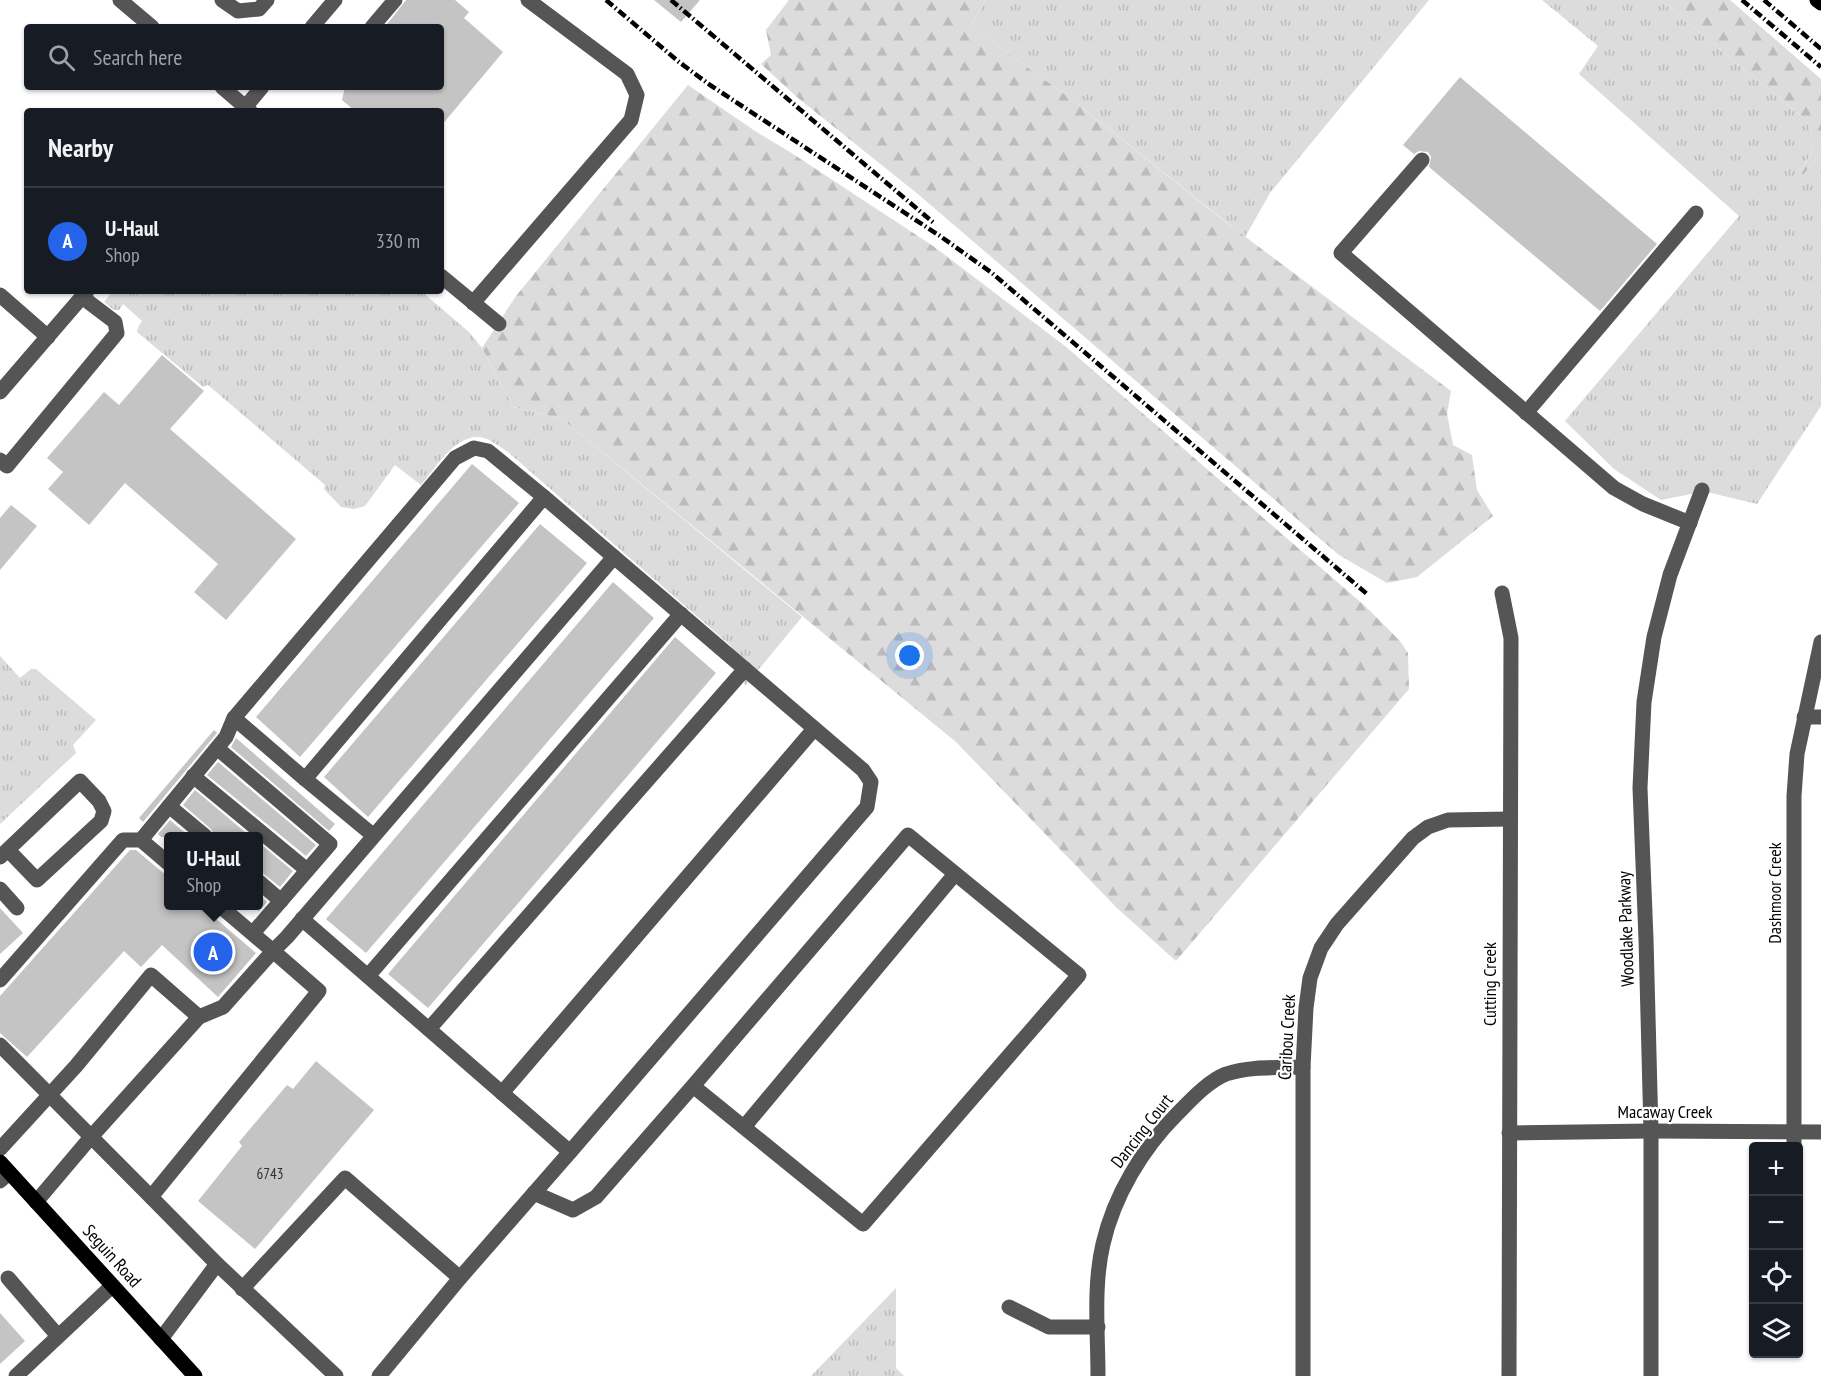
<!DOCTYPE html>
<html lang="en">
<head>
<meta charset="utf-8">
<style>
  body { margin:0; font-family:"PT Sans Narrow",sans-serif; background:#242831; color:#f1f3f6 }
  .controls { position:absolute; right:18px; bottom:18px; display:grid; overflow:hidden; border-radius:6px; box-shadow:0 2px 4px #0004 }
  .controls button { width:54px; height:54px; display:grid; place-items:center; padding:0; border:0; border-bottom:2px solid #363941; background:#171b24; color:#f1f3f6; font:30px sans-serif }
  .you { position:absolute; left:910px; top:656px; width:21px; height:21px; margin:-15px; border:4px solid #fff; border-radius:50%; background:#1a73e8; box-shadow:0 0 0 9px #1a73e833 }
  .badge { display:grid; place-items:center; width:39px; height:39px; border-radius:50%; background:#2563eb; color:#fff; font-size:20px; font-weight:700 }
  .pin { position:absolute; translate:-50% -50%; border:3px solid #fff; box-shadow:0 2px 6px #0006 }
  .popup { position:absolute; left:164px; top:832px; width:99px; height:78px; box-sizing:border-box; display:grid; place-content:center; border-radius:6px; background:#171b24; filter:drop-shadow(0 2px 4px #0005); font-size:20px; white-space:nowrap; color:#9ea1a6 }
  .popup b { font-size:22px; color:#f1f3f6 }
  .popup::after { content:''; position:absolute; left:50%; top:100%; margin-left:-12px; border:12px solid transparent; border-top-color:#171b24 }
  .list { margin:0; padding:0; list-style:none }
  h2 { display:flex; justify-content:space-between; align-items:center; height:78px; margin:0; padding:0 24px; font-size:26px }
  h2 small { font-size:20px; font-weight:400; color:#9ea1a6 }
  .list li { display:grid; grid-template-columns:39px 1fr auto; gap:18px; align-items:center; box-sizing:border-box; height:108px; padding:0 24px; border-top:2px solid #363941 }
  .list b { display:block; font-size:22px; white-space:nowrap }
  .list p { margin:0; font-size:20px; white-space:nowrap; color:#9ea1a6 }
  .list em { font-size:20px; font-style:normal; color:#9ea1a6 }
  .icon { flex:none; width:33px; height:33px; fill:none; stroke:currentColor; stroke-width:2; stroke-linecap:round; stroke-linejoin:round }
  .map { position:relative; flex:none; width:1821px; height:1376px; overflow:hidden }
  .search { position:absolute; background:#171b24; box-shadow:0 2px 4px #0004; left:24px; top:24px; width:420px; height:66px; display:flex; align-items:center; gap:15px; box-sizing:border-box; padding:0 21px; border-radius:6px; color:#9ea1a6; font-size:22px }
  .panel { position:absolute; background:#171b24; box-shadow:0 2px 4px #0004; left:24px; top:108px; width:420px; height:186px; border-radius:6px }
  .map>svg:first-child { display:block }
  .grass { fill:url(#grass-tufts) }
  .forest { fill:url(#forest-firs) }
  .building { fill:#c4c4c4 }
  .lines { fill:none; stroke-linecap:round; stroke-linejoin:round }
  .minor { stroke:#555; stroke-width:15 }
  .major { stroke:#000; stroke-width:15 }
  .rail { stroke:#000; stroke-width:4.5; stroke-dasharray:9 3 1.5 3; stroke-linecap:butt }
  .labels { text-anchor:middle; stroke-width:4.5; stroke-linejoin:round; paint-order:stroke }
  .number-label { font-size:15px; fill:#313131 }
  .street-label { font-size:18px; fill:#000; stroke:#fff }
</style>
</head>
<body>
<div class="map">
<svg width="1821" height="1376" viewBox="0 0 1821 1376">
  <defs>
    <pattern id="grass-tufts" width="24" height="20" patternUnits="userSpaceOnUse" patternTransform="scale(1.5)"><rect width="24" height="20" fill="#dcdcdc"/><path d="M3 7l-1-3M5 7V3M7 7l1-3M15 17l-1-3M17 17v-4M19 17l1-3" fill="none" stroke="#bbb"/></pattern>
    <pattern id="forest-firs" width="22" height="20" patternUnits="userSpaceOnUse" patternTransform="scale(1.5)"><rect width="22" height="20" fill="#dcdcdc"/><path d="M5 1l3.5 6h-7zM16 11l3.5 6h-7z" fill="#bbb"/></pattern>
  </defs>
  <rect width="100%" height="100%" fill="#fff"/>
  <!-- grass -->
  <g class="grass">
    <polygon points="986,0 1429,0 1270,193 1245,237 1074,101 970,26"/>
    <path d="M1542,0H1660L1805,119C1820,147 1813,151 1798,174H1804L1821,151V406L1757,504L1711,493L1691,494L1661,500L1614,469L1565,421L1739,216L1579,74L1598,46Z"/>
    <path d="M113,291H421L470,333L482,348L513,407L562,419L802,617L745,686L740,658L730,645L509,453C500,447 490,438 479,437C453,436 436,468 421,485L395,465L365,506L354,509L341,507L324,489L325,485L208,385L203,387L137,332L138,327L142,321L123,304L119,310H114L104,302Z"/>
    <polygon points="0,656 20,678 31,669 36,669 96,720 73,745 76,753 0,824"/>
    <polygon points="896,1288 896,1368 904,1376 811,1376"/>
  </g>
  <!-- forest -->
  <g class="forest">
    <polygon points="789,0 986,0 970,26 1074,101 1223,220 1451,391 1447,414 1453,445 1472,455 1477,490 1493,516 1417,577 1387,583 1339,555 919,195 798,98 761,64 771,55 766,30"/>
    <path d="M1660,0H1730L1821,79V151L1804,174H1797C1814,153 1819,145 1805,119Z"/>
    <polygon points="688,85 755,131 793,154 933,246 1065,346 1365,606 1399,640 1408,653 1409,689 1176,961 1117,908 956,742 562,419 513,407 482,348 516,296"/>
  </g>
  <!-- building -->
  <g class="building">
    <polygon points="406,0 455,0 469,12 464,18 503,52 441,126 441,111 355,111 342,100 345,87 441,87 441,27 385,27"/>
    <polygon points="654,0 700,0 681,22"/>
    <polygon points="1460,77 1657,244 1600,311 1429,167 1431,157 1428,152 1419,151 1414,154 1403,145"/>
    <polygon points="162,355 204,391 170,429 296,539 226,620 194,592 218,564 125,483 89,525 48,489 63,472 47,458 104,392 119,405"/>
    <polygon points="472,464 519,503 300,757 256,717"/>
    <polygon points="11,505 37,526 0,570 0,518"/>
    <polygon points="540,524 587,563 368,817 324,777"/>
    <polygon points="613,582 654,618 366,953 326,919"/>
    <polygon points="675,637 716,673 428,1008 388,974"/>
    <polygon points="214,730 217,733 143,822 139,818"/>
    <polygon points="236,738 335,824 329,831 231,747"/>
    <polygon points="218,762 316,845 306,856 207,775"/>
    <polygon points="195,790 251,837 215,837 211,829 183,805"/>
    <polygon points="170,820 190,837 161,837 158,834"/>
    <polygon points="258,842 293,871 280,887 264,874 258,871"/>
    <polygon points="130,850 136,850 168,877 168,906 201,906 256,953 218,997 162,945 141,967 124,951 27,1057 0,1033 0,996"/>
    <polygon points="258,894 267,902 258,912"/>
    <polygon points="0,908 23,933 0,954"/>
    <polygon points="316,1061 374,1110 255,1249 198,1201 242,1146 239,1142 287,1085 293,1089"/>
    <polygon points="0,1313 25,1341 0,1364"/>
  </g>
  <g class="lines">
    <!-- minor -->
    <g class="minor">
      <polyline points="120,0 152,27"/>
      <polyline points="222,0 238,11 259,9 267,0"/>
      <polyline points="312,27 335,0"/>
      <polyline points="372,27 395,0"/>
      <polyline points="222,87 250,111"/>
      <polyline points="242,111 262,87"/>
      <polyline points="1422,160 1341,253 1614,488 1643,504 1690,523"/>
      <polyline points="441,276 499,324"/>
      <polyline points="0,295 48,337"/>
      <polyline points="473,303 631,120 637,95 627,74 528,0"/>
      <polyline points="0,392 87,291"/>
      <polyline points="1526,413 1696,213"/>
      <polyline points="0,460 7,466 117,333 115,322 82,297"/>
      <polyline points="1502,593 1511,638 1509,1376"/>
      <polyline points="1804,717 1821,717"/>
      <polyline points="217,748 330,844 253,933"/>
      <polyline points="193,776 307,870"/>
      <polyline points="305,779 234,718 455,458 474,448 488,451 544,497"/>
      <polyline points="169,806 205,836"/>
      <polyline points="141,840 226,737 234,718"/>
      <polyline points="0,857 80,781 99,801 104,811 101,821 37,880 8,850"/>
      <polyline points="258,881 281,901"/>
      <polyline points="0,889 17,908"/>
      <polyline points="302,919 570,1152 867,807 871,782 863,770 614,557"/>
      <polyline points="368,976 681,614"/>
      <polyline points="0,980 123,840 141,840 168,863"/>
      <polyline points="429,1029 745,669"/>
      <polyline points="0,1045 151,1197"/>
      <polyline points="502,1093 814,729"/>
      <polyline points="744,1127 955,874"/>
      <polyline points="1509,1133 1651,1131 1821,1132"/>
      <polyline points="1794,1146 1794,796 1797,754 1821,642"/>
      <polyline points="0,1149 76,1066 151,975 199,1017 223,1007 273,951 220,906"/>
      <polyline points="0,1181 9,1173"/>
      <polyline points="534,1193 573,1210 596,1197 693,1086 908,835 1079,975 863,1224 693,1086"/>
      <polyline points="36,1202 91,1137 199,1017"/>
      <polyline points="217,1264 336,1376"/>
      <polyline points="8,1278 58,1336"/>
      <polyline points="242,1289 345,1178 460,1278"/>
      <polyline points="1009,1307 1049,1327 1098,1327"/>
      <polyline points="161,1339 217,1264 151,1197 319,991 273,951 287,937 614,557 544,497 305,779 374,836"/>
      <polyline points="16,1376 112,1286"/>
      <polyline points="379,1376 460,1278 570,1152"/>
      <path d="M1098,1376C1098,1333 1093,1286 1103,1244C1114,1196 1142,1149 1177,1114C1190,1101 1208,1081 1226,1074C1250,1066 1278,1068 1303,1067"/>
      <polyline points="1303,1376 1303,1067 1306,1008 1310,978 1321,948 1337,924 1413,838 1428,827 1448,820 1510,819"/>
      <polyline points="1651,1376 1651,1131 1646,939 1640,788 1644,702 1654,637 1670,575 1702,490"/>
    </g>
    <!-- major -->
    <g class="major">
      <polyline points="1817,0 1821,3"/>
      <polyline points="0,1162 195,1376"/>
    </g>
    <!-- rail -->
    <g class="rail">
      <polyline points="606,0 679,62 710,85 940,236 992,273 1367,594"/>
      <polyline points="671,0 935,224"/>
      <polyline points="1742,0 1821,67"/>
      <polyline points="1764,0 1821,49"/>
    </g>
  </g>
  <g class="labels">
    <!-- number labels -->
    <g class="number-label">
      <text x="270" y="1179">6743</text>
    </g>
    <!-- street labels -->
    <g class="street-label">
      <text transform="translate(1775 893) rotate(-90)" y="6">Dashmoor Creek</text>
      <text transform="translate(1626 929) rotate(-92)" y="6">Woodlake Parkway</text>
      <text transform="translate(1490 984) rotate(-90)" y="6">Cutting Creek</text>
      <text transform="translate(1287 1037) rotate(-87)" y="6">Caribou Creek</text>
      <text x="1665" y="1118">Macaway Creek</text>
      <text transform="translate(1142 1131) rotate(-52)" y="6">Dancing Court</text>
      <text transform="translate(112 1256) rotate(48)" y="6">Seguin Road</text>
    </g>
  </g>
</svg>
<div class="controls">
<button>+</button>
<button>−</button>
<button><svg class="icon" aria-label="locate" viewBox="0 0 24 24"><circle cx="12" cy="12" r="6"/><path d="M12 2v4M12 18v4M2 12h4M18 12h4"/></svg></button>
<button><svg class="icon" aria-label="layers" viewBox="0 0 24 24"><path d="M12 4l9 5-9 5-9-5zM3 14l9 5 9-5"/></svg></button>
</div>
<div class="you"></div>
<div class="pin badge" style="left:213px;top:952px">A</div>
<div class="popup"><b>U-Haul</b>Shop</div>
<div class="search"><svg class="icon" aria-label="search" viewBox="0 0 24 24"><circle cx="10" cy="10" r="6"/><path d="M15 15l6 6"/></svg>Search here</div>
<section class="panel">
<h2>Nearby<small></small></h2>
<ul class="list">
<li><span class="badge">A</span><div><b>U-Haul</b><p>Shop</p></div><em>330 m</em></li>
</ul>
</section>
</div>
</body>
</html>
